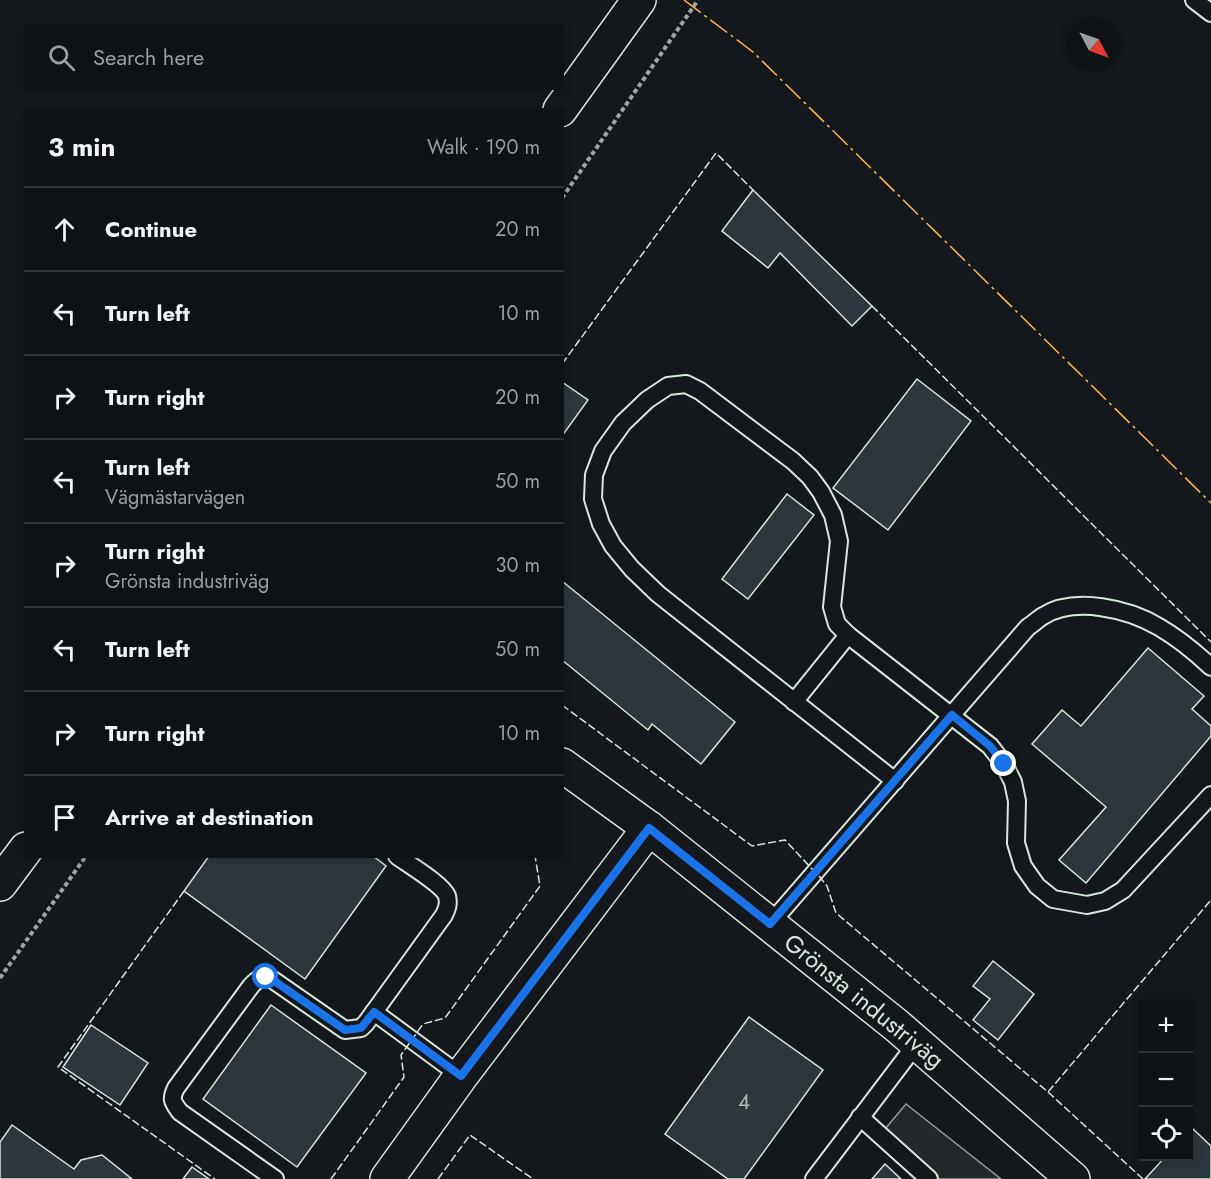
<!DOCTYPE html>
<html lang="en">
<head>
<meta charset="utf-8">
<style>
  body { margin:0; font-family:Jost,sans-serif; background:#1d2022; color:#f1f3f6 }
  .controls { position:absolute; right:18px; bottom:18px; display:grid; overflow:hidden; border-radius:0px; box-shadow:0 3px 9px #0003 }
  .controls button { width:54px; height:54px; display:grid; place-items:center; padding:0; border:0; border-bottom:2px solid #2f3234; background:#0f1215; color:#f1f3f6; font:30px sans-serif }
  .compass { position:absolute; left:1067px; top:18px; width:54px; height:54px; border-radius:50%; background:#0f1215; box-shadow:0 3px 9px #0003; rotate:131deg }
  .stop { position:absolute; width:18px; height:18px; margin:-14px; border:4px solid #1a73e8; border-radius:50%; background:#fff }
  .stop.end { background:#1a73e8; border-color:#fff; box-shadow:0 2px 6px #0008 }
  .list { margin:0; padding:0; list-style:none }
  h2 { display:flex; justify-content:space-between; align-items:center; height:78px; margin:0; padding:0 24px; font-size:26px }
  h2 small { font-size:20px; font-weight:400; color:#9b9ea0 }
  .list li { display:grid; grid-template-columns:39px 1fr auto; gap:18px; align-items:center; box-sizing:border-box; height:84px; padding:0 24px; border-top:2px solid #2f3234 }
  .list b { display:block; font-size:22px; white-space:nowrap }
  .list p { margin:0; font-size:20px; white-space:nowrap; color:#9b9ea0 }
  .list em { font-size:20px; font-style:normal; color:#9b9ea0 }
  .icon { flex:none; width:33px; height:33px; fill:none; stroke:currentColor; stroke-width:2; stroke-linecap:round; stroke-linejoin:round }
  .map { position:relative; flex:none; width:1211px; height:1179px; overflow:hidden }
  .search { position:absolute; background:#0f1215; box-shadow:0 3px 9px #0003; left:24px; top:24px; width:540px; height:66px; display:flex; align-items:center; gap:15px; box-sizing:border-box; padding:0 21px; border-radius:0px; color:#9b9ea0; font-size:22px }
  .panel { position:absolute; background:#0f1215; box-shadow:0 3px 9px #0003; left:24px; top:108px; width:540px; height:750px; border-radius:0px }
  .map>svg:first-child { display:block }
  .parking { fill:#24282b; stroke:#939e99; stroke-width:1.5 }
  .building { fill:#2c363c; stroke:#d8e6dc; stroke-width:1.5 }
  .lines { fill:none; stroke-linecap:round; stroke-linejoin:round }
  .service-casing { stroke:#d8e6dc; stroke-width:20 }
  .minor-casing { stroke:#d8e6dc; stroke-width:36 }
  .secondary-casing { stroke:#d8e6dc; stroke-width:36 }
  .path { stroke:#9da8a2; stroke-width:4; stroke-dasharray:4.5 3; stroke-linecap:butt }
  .service { stroke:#14181c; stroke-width:16 }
  .minor { stroke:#14181c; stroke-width:33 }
  .secondary { stroke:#14181c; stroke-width:33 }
  .fence { stroke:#d8e6dc; stroke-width:1.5; stroke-dasharray:8 3; stroke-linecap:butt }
  .power { stroke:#ffb74d; stroke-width:1.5; stroke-dasharray:21 4.5 3 4.5; stroke-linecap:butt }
  .route { stroke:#1a73e8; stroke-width:8 }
  .labels { text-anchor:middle; stroke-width:4.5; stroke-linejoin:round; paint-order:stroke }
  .number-label { font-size:21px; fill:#adbab4 }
  .street-label { font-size:24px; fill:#d8e6dc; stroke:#14181c }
</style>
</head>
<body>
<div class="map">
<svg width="1211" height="1179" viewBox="0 0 1211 1179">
  <rect width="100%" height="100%" fill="#14181c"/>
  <!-- parking -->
  <polygon class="parking" points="906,1104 1001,1179 930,1179 880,1135"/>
  <!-- building -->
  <g class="building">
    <polygon points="753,190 872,306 852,326 780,253 768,268 722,231"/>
    <polygon points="917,379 971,421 888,530 833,488"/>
    <polygon points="562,382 588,400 562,436"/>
    <polygon points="787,494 814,515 748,599 722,579"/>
    <polygon points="562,581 735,722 701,764 652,724 648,730 562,660"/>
    <polygon points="1148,648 1204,696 1192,709 1211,726 1211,736 1086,883 1059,860 1106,807 1032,744 1062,710 1081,726"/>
    <polygon points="209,856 373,856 386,866 305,979 184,891"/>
    <polygon points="993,961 1034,994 998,1040 973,1020 990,999 973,986"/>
    <polygon points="271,1005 366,1073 297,1167 203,1099"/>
    <polygon points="749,1017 823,1070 744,1179 728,1179 665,1134"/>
    <polygon points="91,1025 148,1063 120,1105 63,1067"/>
    <polygon points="12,1125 74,1169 81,1160 102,1155 132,1179 0,1179 0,1142"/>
    <polygon points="1192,1128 1211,1146 1211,1179 1145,1179 1166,1156 1188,1156 1188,1132"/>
    <polygon points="885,1164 901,1179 872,1179"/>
    <polygon points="192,1167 209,1179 183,1179"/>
  </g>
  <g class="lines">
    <!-- service casing -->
    <g class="service-casing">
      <g id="service">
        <polyline points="1194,0 1211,13"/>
        <polyline points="794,702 848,635"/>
        <polyline points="895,781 658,594 632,569 613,546 601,524 593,499 594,475 603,451 623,423 647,400 668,386 686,384 700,391 793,461 810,477 821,492 833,515 839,541 832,607 837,624 848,635 990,746 1004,764 1013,782 1017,801 1016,843 1023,866 1037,886 1053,899 1087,905 1105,901 1123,890 1211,795"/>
        <path d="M770,924L1028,627C1033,624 1038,619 1043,616C1075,596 1129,609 1159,627C1178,638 1195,652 1211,667"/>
        <polyline points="374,1012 461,1076"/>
        <polyline points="860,1117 929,1179"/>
        <path d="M275,1179L180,1112C173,1102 170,1100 176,1088L251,986C258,978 263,976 273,980L345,1030L361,1028L366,1023L444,915C447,909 449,904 447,896C443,885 408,864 397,856"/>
        <polyline points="814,1179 917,1043"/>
      </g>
    </g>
    <!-- minor casing -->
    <g class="minor-casing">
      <g id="minor">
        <polyline points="562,765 649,828 896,1025 1073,1179"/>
        <polyline points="387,1179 461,1076 649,828"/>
      </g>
    </g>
    <!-- secondary casing -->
    <g class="secondary-casing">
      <g id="secondary">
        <polyline points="560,110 639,0"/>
        <polyline points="0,884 26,849"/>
      </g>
    </g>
    <!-- path -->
    <g class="path">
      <polyline points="562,198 698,0"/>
      <polyline points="0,978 86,856"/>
    </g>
    <!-- service -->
    <use href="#service" class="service"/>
    <!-- minor -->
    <use href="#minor" class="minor"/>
    <!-- secondary -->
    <use href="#secondary" class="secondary"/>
    <!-- fence -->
    <g class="fence">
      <polyline points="872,306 1211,642"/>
      <polyline points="562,364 716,153 753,190"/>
      <polyline points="562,705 752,846 785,840 813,870"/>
      <polyline points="819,876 827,886 836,913 1048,1092 1211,900"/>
      <polyline points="184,891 58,1067 215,1179"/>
      <polyline points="1048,1092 1143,1179"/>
      <polyline points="331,1179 404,1077 401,1055 423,1024 445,1018 540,886 535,856"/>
      <polyline points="438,1179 470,1135 533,1179"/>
    </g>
    <!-- power -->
    <polyline class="power" points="684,0 753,52 1211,503"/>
  </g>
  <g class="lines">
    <!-- route -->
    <polyline class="route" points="266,977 273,980 345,1030 361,1028 374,1012 461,1076 649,828 770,924 952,715 990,746 1004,764"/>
  </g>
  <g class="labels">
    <!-- number labels -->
    <g class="number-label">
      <text x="744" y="1109">4</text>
    </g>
    <!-- street labels -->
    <g class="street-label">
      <text transform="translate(864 1001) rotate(39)" y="8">Grönsta industriväg</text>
    </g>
  </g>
</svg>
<div class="controls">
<button>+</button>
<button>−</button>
<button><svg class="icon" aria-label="locate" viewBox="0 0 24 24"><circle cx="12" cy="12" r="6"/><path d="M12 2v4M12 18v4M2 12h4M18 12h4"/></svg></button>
</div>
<svg class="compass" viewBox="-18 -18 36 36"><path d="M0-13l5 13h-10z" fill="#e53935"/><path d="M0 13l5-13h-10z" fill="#9b9ea0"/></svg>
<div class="stop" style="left:266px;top:977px"></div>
<div class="stop end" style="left:1004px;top:764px"></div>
<div class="search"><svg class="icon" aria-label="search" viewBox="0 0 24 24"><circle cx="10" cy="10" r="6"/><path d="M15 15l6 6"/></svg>Search here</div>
<section class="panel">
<h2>3 min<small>Walk · 190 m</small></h2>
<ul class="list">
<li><svg class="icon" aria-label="ahead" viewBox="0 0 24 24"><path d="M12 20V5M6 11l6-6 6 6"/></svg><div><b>Continue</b></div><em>20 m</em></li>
<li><svg class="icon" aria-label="left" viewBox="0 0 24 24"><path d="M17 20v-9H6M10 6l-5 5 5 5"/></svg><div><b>Turn left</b></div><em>10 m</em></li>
<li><svg class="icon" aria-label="right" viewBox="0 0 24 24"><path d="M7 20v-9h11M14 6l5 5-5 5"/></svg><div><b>Turn right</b></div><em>20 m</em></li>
<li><svg class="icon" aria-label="left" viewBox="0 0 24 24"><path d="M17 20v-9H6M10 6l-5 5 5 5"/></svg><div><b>Turn left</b><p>Vägmästarvägen</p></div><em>50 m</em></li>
<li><svg class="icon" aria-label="right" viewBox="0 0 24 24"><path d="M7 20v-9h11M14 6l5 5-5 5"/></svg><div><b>Turn right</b><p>Grönsta industriväg</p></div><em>30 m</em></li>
<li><svg class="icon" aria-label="left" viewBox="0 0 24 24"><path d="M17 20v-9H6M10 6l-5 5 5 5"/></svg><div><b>Turn left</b></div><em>50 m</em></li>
<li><svg class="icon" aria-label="right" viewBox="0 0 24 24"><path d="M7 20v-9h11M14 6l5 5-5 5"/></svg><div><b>Turn right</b></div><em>10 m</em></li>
<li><svg class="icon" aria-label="arrive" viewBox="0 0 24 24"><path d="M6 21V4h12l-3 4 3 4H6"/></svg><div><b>Arrive at destination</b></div></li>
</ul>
</section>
</div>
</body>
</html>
